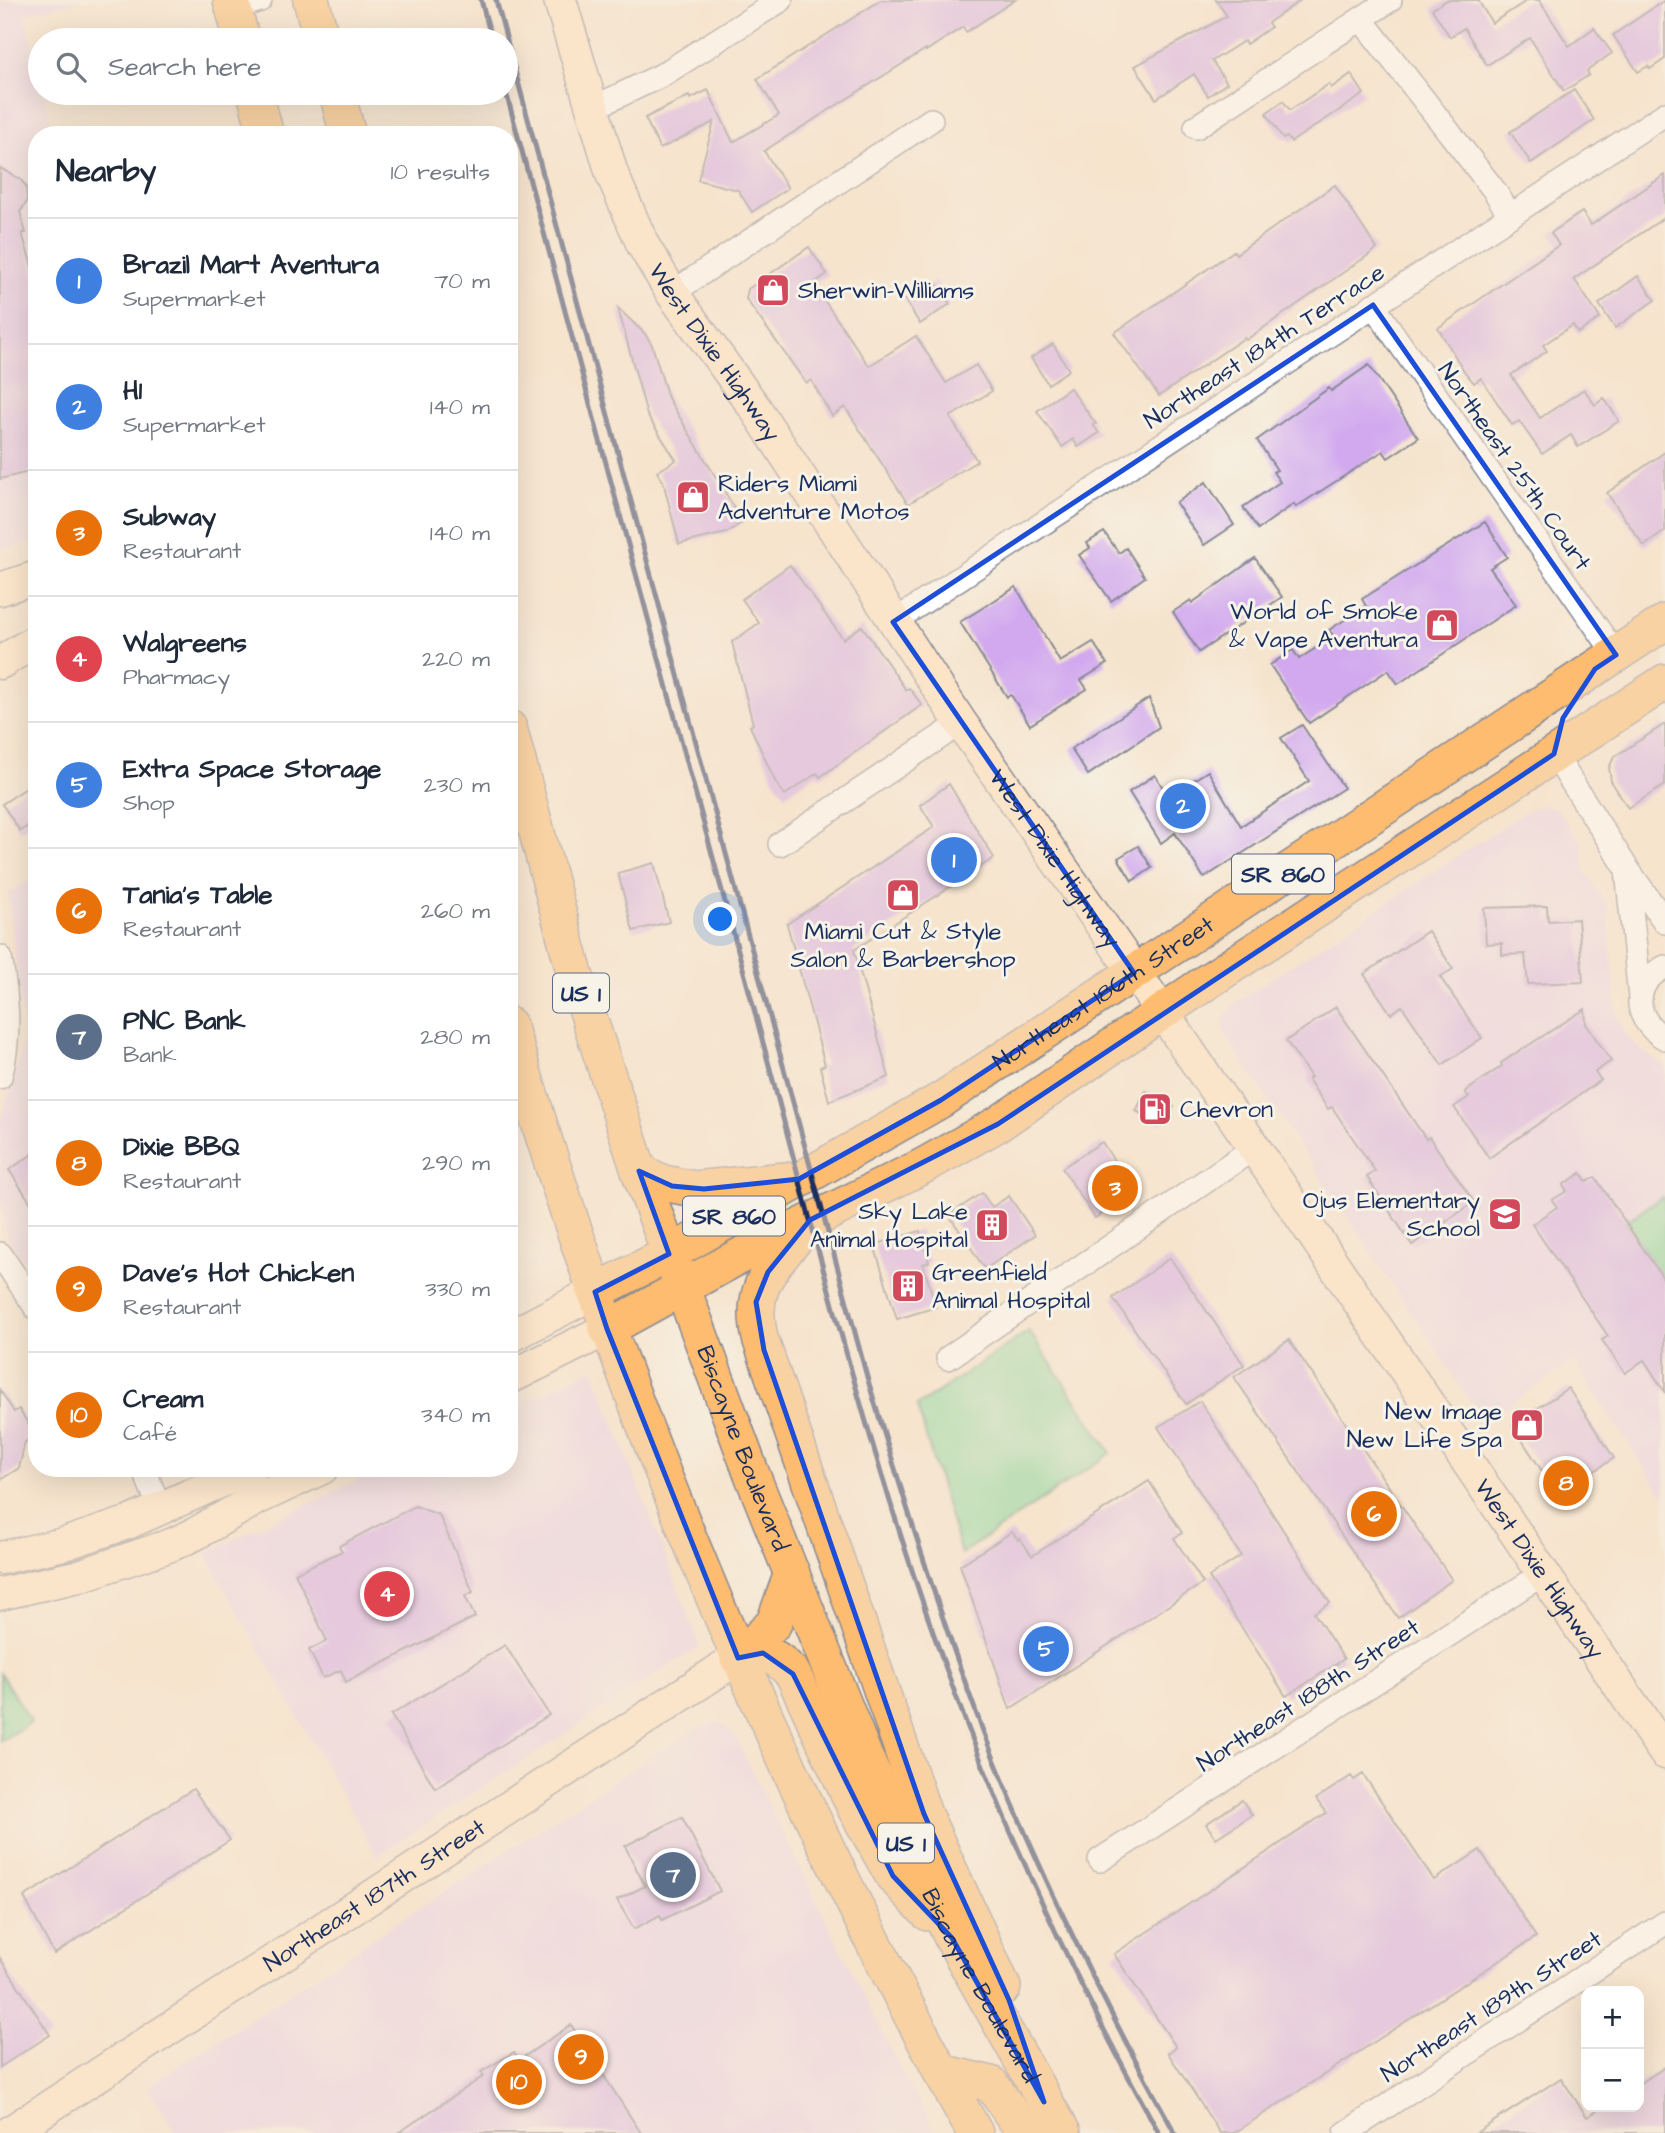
<!DOCTYPE html>
<html lang="en">
<head>
<meta charset="utf-8">
<style>
  body { margin:0; font-family:"Architects Daughter",sans-serif; background:#f2f2f3; color:#1f2937 }
  .controls { position:absolute; right:21px; bottom:21px; display:grid; overflow:hidden; border-radius:14px; box-shadow:0 7px 28px #0002 }
  .controls button { width:63px; height:63px; display:grid; place-items:center; padding:0; border:0; border-bottom:2px solid #e0e1e3; background:#fff; color:#1f2937; font:35px sans-serif }
  .you { position:absolute; left:721px; top:920px; width:24px; height:24px; margin:-18px; border:5px solid #fff; border-radius:50%; background:#1a73e8; box-shadow:0 0 0 10px #1a73e833 }
  .badge { display:grid; place-items:center; width:46px; height:46px; border-radius:50%; background:#d1495b; color:#fff; font-size:23px; font-weight:700 }
  .pin { position:absolute; translate:-50% -50%; border:4px solid #fff; box-shadow:0 2px 7px #0006 }
  .list { margin:0; padding:0; list-style:none }
  h2 { display:flex; justify-content:space-between; align-items:center; height:91px; margin:0; padding:0 28px; font-size:30px }
  h2 small { font-size:23px; font-weight:400; color:#747a83 }
  .list li { display:grid; grid-template-columns:46px 1fr auto; gap:21px; align-items:center; box-sizing:border-box; height:126px; padding:0 28px; border-top:2px solid #e0e1e3 }
  .list b { display:block; font-size:26px; white-space:nowrap }
  .list p { margin:0; font-size:23px; white-space:nowrap; color:#747a83 }
  .list em { font-size:23px; font-style:normal; color:#747a83 }
  .icon { flex:none; width:38px; height:38px; fill:none; stroke:currentColor; stroke-width:2; stroke-linecap:round; stroke-linejoin:round }
  .map { position:relative; flex:none; width:1665px; height:2133px; overflow:hidden }
  .search { position:absolute; background:#fff; box-shadow:0 7px 28px #0002; left:28px; top:28px; width:490px; height:77px; display:flex; align-items:center; gap:18px; box-sizing:border-box; padding:0 24px; border-radius:38px; color:#747a83; font-size:26px }
  .panel { position:absolute; background:#fff; box-shadow:0 7px 28px #0002; left:28px; top:126px; width:490px; height:1351px; border-radius:28px }
  .map>svg:first-child { display:block }
  .built { fill:#e7d2ef }
  .green { fill:#7ed89d; stroke:#4c847e; stroke-width:2 }
  .building { fill:#d2a9ef }
  .lines { fill:none; stroke-linecap:round; stroke-linejoin:round }
  .street-casing { stroke:#888a96; stroke-width:26 }
  .secondary-casing { stroke:#888a96; stroke-width:35 }
  .primary-casing { stroke:#888a96; stroke-width:38 }
  .street { stroke:#fff; stroke-width:23 }
  .secondary { stroke:#fee4c6; stroke-width:32 }
  .primary { stroke:#fdbc70; stroke-width:35 }
  .rail { stroke:#1b2f5e; stroke-width:5 }
  .marked { fill:none; stroke:#1d4ed8; stroke-width:5; stroke-linejoin:round }
  .labels { text-anchor:middle; stroke-width:6; stroke-linejoin:round; paint-order:stroke }
  .shield { fill:#f7f3e8; stroke:#5d6a87; stroke-width:2 }
  .shield-label { font-size:23px; font-weight:bold; fill:#1b2f5e }
  .poi-label { font-size:24px; fill:#1b2f5e; stroke:#f7f3e8; text-anchor:start }
  .street-label { font-size:24px; fill:#1b2f5e; stroke:#f7f3e8 }
</style>
</head>
<body>
<div class="map">
<svg width="1665" height="2133" viewBox="0 0 1665 2133">
  <rect width="100%" height="100%" fill="#f7f3e8"/>
  <filter id="ink" filterUnits="userSpaceOnUse"><feTurbulence type="fractalNoise" baseFrequency=".0143" numOctaves="2"/><feDisplacementMap in="SourceGraphic" scale="14" xChannelSelector="R" yChannelSelector="G"/><feConvolveMatrix kernelMatrix="1 2 1 2 8 2 1 2 1" color-interpolation-filters="sRGB"/></filter>
  <filter id="wash" filterUnits="userSpaceOnUse"><feTurbulence type="fractalNoise" baseFrequency=".00686" numOctaves="4" result="noise"/><feDisplacementMap in="SourceGraphic" scale="28" xChannelSelector="R" yChannelSelector="G"/><feGaussianBlur stdDeviation="1.57" result="paint"/><feColorMatrix in="noise" values="0 0 0 0 0 0 0 0 0 0 0 0 0 0 0 0 0 1.4 0 .05"/><feComposite in="paint" operator="in"/></filter>
  <g filter="url(#wash)">
    <rect width="100%" height="100%" fill="#f5e4cd"/>
    <!-- built -->
    <g class="built">
      <polygon points="0,0 79,0 25,14 40,77 40,93 44,93 54,135 37,135 37,540 0,550"/>
      <polygon points="1539,806 1557,809 1583,845 1584,870 1608,905 1617,1017 1626,1035 1638,1048 1665,1066 1665,1497 1573,1362 1484,1421 1226,1036 1224,1029 1223,1020 1235,1003 1530,809"/>
      <polygon points="37,875 37,1281 7,1237 0,1201 0,1123 25,1038 8,894"/>
      <polygon points="593,1369 700,1646 377,1856 205,1553 384,1468 509,1468 509,1409"/>
      <polygon points="721,1723 733,1733 888,2045 937,2133 177,2133 147,2087 693,1729 704,1725"/>
    </g>
    <!-- green -->
    <g class="green">
      <polygon points="1662,1197 1665,1202 1665,1281 1625,1222"/>
      <polygon points="1029,1331 1111,1453 961,1554 917,1406"/>
      <polygon points="0,1673 31,1722 0,1741"/>
    </g>
    <g id="blocks">
      <!-- building -->
      <g class="building">
        <polygon points="881,0 1015,0 966,32 963,27 926,51 926,49 764,151 788,188 752,212 738,190 698,180 714,122 660,149 645,118 689,96 690,99 708,90 733,142 779,115 757,79"/>
        <polygon points="1216,0 1301,0 1268,23 1271,27 1246,44 1244,41 1212,61 1227,83 1208,96 1194,74 1156,99 1135,66 1227,16"/>
        <polygon points="1447,0 1478,0 1492,23 1528,0 1539,0 1569,46 1594,28 1612,53 1587,71 1589,75 1564,91 1530,38 1487,65 1464,28 1450,37 1432,9"/>
        <polygon points="1665,0 1665,59 1650,69 1648,66 1638,72 1613,35"/>
        <polygon points="1351,74 1364,94 1291,142 1287,137 1283,139 1266,113 1283,101 1290,110 1329,84 1331,88"/>
        <polygon points="1574,90 1594,120 1531,163 1510,132"/>
        <polygon points="0,168 20,179 26,186 27,202 20,212 26,233 22,233 37,284 37,470 0,479"/>
        <polygon points="1665,175 1665,217 1574,279 1600,318 1578,333 1573,325 1543,345 1547,351 1511,375 1540,418 1584,389 1595,405 1604,398 1619,421 1578,447 1571,435 1542,454 1519,421 1512,425 1481,378 1474,383 1464,371 1438,328 1559,245 1551,233 1582,212 1591,225"/>
        <polygon points="1335,185 1377,249 1246,340 1244,338 1159,396 1114,333 1234,251 1236,254"/>
        <polygon points="809,247 827,274 813,284 869,366 916,336 946,383 976,365 992,391 950,417 977,461 908,504 845,407 832,416 811,380 806,383 746,299 748,289"/>
        <polygon points="1638,276 1655,300 1615,328 1599,304"/>
        <polygon points="935,281 950,304 920,324 905,300"/>
        <polygon points="618,308 645,334 652,345 668,398 743,522 726,533 679,544 663,481 657,472 676,460 647,415"/>
        <polygon points="1053,344 1069,370 1048,384 1031,358"/>
        <polygon points="1369,365 1418,438 1388,458 1383,451 1296,507 1294,504 1258,529 1243,507 1280,482 1273,472 1277,470 1257,440 1329,388 1331,391"/>
        <polygon points="1070,388 1096,424 1093,425 1099,433 1078,447 1073,439 1062,447 1037,411"/>
        <polygon points="1665,452 1665,531 1644,546 1607,493"/>
        <polygon points="1206,482 1234,525 1204,545 1176,503"/>
        <polygon points="1485,522 1507,557 1490,568 1516,605 1398,684 1388,670 1309,723 1270,665 1293,650 1299,659 1334,636 1329,630 1366,606 1362,599"/>
        <polygon points="1104,532 1119,553 1126,548 1145,577 1111,601 1079,555 1090,548 1087,543"/>
        <polygon points="1255,558 1282,597 1199,652 1173,612 1191,600 1192,603"/>
        <polygon points="790,565 843,639 862,626 906,690 909,688 922,705 820,777 817,773 785,795 776,783 750,726 753,724 732,642 759,623 742,599"/>
        <polygon points="1016,587 1060,662 1093,642 1107,664 1081,680 1087,689 1030,725 1011,695 1007,697 960,622"/>
        <polygon points="1149,698 1159,727 1088,775 1071,749"/>
        <polygon points="1665,724 1665,785 1628,808 1611,781 1609,768 1614,757"/>
        <polygon points="1302,725 1344,788 1204,878 1175,833 1161,843 1129,792 1155,775 1168,796 1208,771 1241,826 1309,781 1281,738"/>
        <polygon points="37,781 37,820 20,831 2,804"/>
        <polygon points="949,784 994,858 854,950 889,1077 829,1101 820,1067 825,1065 787,924 934,827 920,805"/>
        <polygon points="1138,846 1152,868 1132,881 1118,858"/>
        <polygon points="654,863 669,922 633,931 618,873"/>
        <polygon points="1547,906 1548,921 1578,919 1583,982 1528,984 1525,954 1502,955 1502,943 1486,944 1484,908"/>
        <polygon points="1428,931 1453,969 1440,977 1482,1038 1442,1065 1402,1006 1391,1014 1364,974"/>
        <polygon points="1336,1007 1426,1139 1429,1137 1474,1202 1412,1245 1367,1177 1375,1171 1332,1107 1328,1109 1308,1079 1311,1077 1286,1041"/>
        <polygon points="1585,1009 1586,1024 1611,1061 1595,1072 1601,1080 1489,1158 1454,1107 1469,1097 1465,1092 1502,1066 1501,1063"/>
        <polygon points="1146,1091 1174,1107 1162,1125 1136,1111"/>
        <polygon points="1102,1142 1134,1192 1095,1218 1062,1168"/>
        <polygon points="37,1151 37,1212 9,1170"/>
        <polygon points="1581,1173 1587,1182 1595,1177 1665,1281 1665,1392 1644,1360 1625,1373 1602,1340 1608,1336 1532,1224 1557,1207 1552,1200 1567,1191 1563,1185"/>
        <polygon points="982,1193 992,1207 1009,1196 1035,1235 985,1269 949,1215"/>
        <polygon points="920,1231 929,1262 923,1264 936,1307 897,1319 874,1245"/>
        <polygon points="1170,1258 1244,1365 1186,1404 1113,1298"/>
        <polygon points="1289,1340 1452,1580 1398,1618 1234,1377"/>
        <polygon points="1568,1388 1614,1458 1558,1495 1512,1425"/>
        <polygon points="0,1390 14,1412 19,1409 35,1435 25,1442 19,1468 0,1480"/>
        <polygon points="1200,1401 1330,1603 1314,1613 1344,1659 1286,1696 1209,1577 1241,1556 1158,1427"/>
        <polygon points="1149,1481 1182,1533 1174,1538 1203,1583 1010,1709 960,1565 1012,1532 1018,1540 1020,1538 1032,1556"/>
        <polygon points="415,1506 439,1515 473,1592 465,1596 475,1617 346,1682 341,1670 323,1678 309,1650 327,1641 295,1573 342,1551 339,1546"/>
        <polygon points="505,1645 549,1715 435,1788 391,1715"/>
        <polygon points="1363,1774 1434,1880 1480,1850 1536,1937 1234,2133 1220,2133 1168,2053 1176,2047 1114,1954 1326,1813 1316,1799 1351,1776 1354,1780"/>
        <polygon points="193,1789 230,1840 54,1954 24,1897"/>
        <polygon points="1242,1800 1252,1815 1216,1838 1206,1824"/>
        <polygon points="682,1817 720,1891 662,1920 660,1915 634,1929 617,1900 645,1886 625,1846"/>
        <polygon points="0,1958 50,2035 0,2067"/>
        <polygon points="571,2025 641,2133 398,2133 484,2076 481,2072 514,2052 519,2060"/>
        <polygon points="1665,2067 1665,2133 1476,2133 1561,2078 1587,2117 1603,2107 1639,2107 1639,2084"/>
      </g>
    </g>
  </g>
  <g filter="url(#ink)">
    <use href="#blocks" fill-opacity="0" stroke="#888a96" stroke-width="2"/>
    <g class="lines">
      <!-- street casing -->
      <g class="street-casing">
        <g id="street">
          <polyline points="233,8 260,0"/>
          <polyline points="1361,19 1494,190 1510,215"/>
          <polyline points="591,109 662,75 781,0"/>
          <polyline points="1196,127 1390,0"/>
          <polyline points="672,293 931,120"/>
          <polyline points="1373,305 1616,655"/>
          <polyline points="893,622 1665,114"/>
          <polyline points="1554,754 1626,867 1665,922"/>
          <polyline points="780,844 961,723"/>
          <polyline points="1627,870 1640,997"/>
          <path d="M0,957C7,996 11,1038 0,1077"/>
          <path d="M1665,967C1630,984 1633,1020 1665,1038"/>
          <polyline points="0,1254 37,1309"/>
          <polyline points="948,1358 1254,1148"/>
          <polyline points="143,1468 161,1510"/>
          <polyline points="1100,1860 1544,1573"/>
          <polyline points="1346,2133 1665,1923"/>
        </g>
      </g>
      <!-- secondary casing -->
      <g class="secondary-casing">
        <g id="secondary">
          <path id="s1" d="M560,0L612,174L643,245L672,293L755,408L961,723L1163,1013L1665,1753"/>
          <polyline points="0,589 37,577"/>
          <polyline points="0,663 37,640"/>
          <polyline points="509,1337 595,1292"/>
          <polyline points="509,1378 607,1329"/>
          <polyline points="0,1558 64,1544 130,1522 251,1468"/>
          <polyline points="0,1594 79,1576 171,1545 195,1534 256,1499 322,1468"/>
          <path id="s2" d="M9,2133L738,1658"/>
        </g>
      </g>
      <!-- primary casing -->
      <g class="primary-casing">
        <g id="primary">
          <polyline points="231,0 242,40"/>
          <polyline points="311,0 322,40"/>
          <polyline points="255,93 266,135"/>
          <polyline points="337,93 348,135"/>
          <path id="s3" d="M509,728L574,971L639,1171L751,1472L865,1757L952,1938L1063,2133"/>
          <path d="M509,1025C624,1413 778,1780 975,2133"/>
          <polyline points="639,1171 663,1183 694,1189 785,1180"/>
          <path d="M802,1231C772,1267 748,1287 760,1338L924,1814L1003,1987"/>
          <path id="s4" d="M595,1292L669,1254L941,1100L1665,622"/>
          <polyline points="607,1329 738,1257 923,1166 998,1124 1205,983 1665,682"/>
          <path d="M738,1658C766,1652 773,1652 793,1674L856,1810L893,1876L928,1913"/>
          <polyline points="738,1658 774,1623 792,1573"/>
          <polyline points="941,2072 991,2084 1025,2133"/>
        </g>
      </g>
      <!-- street -->
      <use href="#street" class="street"/>
      <!-- secondary -->
      <use href="#secondary" class="secondary"/>
      <!-- primary -->
      <use href="#primary" class="primary"/>
      <!-- rail -->
      <g class="rail">
        <polyline points="481,0 492,40"/>
        <path d="M496,0L867,1377C903,1496 939,1614 983,1731C1037,1870 1103,2003 1175,2133"/>
        <path d="M506,92C588,398 671,703 754,1009C812,1225 865,1442 940,1652C999,1819 1073,1978 1159,2133"/>
      </g>
    </g>
  </g>
  <!-- marked area -->
  <path d="M0 0H1665V2133H0ZM1373,305L1616,655L1595,669L1563,718L1554,754L998,1124L810,1220L768,1272L756,1302L764,1350L924,1814L1009,2000L1044,2102L952,1938L893,1876L793,1674L763,1653L738,1658L607,1329L595,1292L669,1254L639,1171L672,1186L704,1189L799,1179L941,1100L1134,973L893,622Z" fill="#f5e4cd" fill-opacity=".55" fill-rule="evenodd"/>
  <path class="marked" d="M1373,305L1616,655L1595,669L1563,718L1554,754L998,1124L810,1220L768,1272L756,1302L764,1350L924,1814L1009,2000L1044,2102L952,1938L893,1876L793,1674L763,1653L738,1658L607,1329L595,1292L669,1254L639,1171L672,1186L704,1189L799,1179L941,1100L1134,973L893,622Z"/>
  <!-- icons -->
  <defs>
    <g id="shop-square" transform="scale(1.75)"><rect x="-9" y="-9" width="18" height="18" rx="4" fill="#d1495b" stroke="#f7f3e8"/><path d="M-5-2.5h2.3a2.7 3.5 0 0 1 5.4 0H5L5.5 6h-11ZM-1.5-2.5h3a1.5 2.3 0 0 0-3 0Z" fill="#fff"/></g>
    <g id="fuel-square" transform="scale(1.75)"><rect x="-9" y="-9" width="18" height="18" rx="4" fill="#d1495b" stroke="#f7f3e8"/><path d="M-5.5-6h7V0h2V4h1.3V-2.5L3-4.5l.8-.8L6-3V5H2.5V1h-1V6h-7ZM-4.2-4.7v3.2H.2V-4.7Z" fill="#fff"/></g>
    <g id="school-square" transform="scale(1.75)"><rect x="-9" y="-9" width="18" height="18" rx="4" fill="#d1495b" stroke="#f7f3e8"/><path d="M0-5L7-2L0 1L-7-2ZM-4 1L0 2.5L4 1V4Q0 6-4 4Z" fill="#fff"/></g>
    <g id="building-square" transform="scale(1.75)"><rect x="-9" y="-9" width="18" height="18" rx="4" fill="#d1495b" stroke="#f7f3e8"/><path d="M-4-6H4V6H1V3H-1V6H-4ZM-2.5-4.3h1.7v1.8h-1.7ZM.8-4.3h1.7v1.8H.8ZM-2.5-1h1.7V.8h-1.7ZM.8-1h1.7V.8H.8Z" fill="#fff"/></g>
  </defs>
  <g fill-rule="evenodd">
    <use href="#shop-square" x="773" y="290"/>
    <use href="#shop-square" x="693" y="497"/>
    <use href="#shop-square" x="1442" y="625"/>
    <use href="#shop-square" x="903" y="895"/>
    <use href="#fuel-square" x="1155" y="1109"/>
    <use href="#school-square" x="1505" y="1214"/>
    <use href="#building-square" x="992" y="1225"/>
    <use href="#building-square" x="908" y="1286"/>
    <use href="#shop-square" x="1527" y="1425"/>
  </g>
  <g class="labels">
    <!-- shield labels -->
    <g class="shield">
      <rect x="1232" y="854.5" width="102" height="39" rx="5"/>
      <rect x="553" y="973.5" width="56" height="39" rx="5"/>
      <rect x="683" y="1196.5" width="102" height="39" rx="5"/>
      <rect x="878" y="1823.5" width="56" height="39" rx="5"/>
    </g>
    <g class="shield-label">
      <text x="1283" y="882">SR 860</text>
      <text x="581" y="1001">US 1</text>
      <text x="734" y="1224">SR 860</text>
      <text x="906" y="1851">US 1</text>
    </g>
    <!-- poi labels -->
    <g class="poi-label">
      <text x="798" y="298">Sherwin-Williams</text>
      <text x="718" y="491">Riders Miami<tspan x="718" dy="28">Adventure Motos</tspan></text>
      <text x="1418" y="619" text-anchor="end">World of Smoke<tspan x="1418" dy="28">&amp; Vape Aventura</tspan></text>
      <text x="903" y="939" text-anchor="middle">Miami Cut &amp; Style<tspan x="903" dy="28">Salon &amp; Barbershop</tspan></text>
      <text x="1180" y="1117">Chevron</text>
      <text x="1480" y="1208" text-anchor="end">Ojus Elementary<tspan x="1480" dy="28">School</tspan></text>
      <text x="968" y="1219" text-anchor="end">Sky Lake<tspan x="968" dy="28">Animal Hospital</tspan></text>
      <text x="932" y="1280">Greenfield<tspan x="932" dy="28">Animal Hospital</tspan></text>
      <text x="1502" y="1419" text-anchor="end">New Image<tspan x="1502" dy="28">New Life Spa</tspan></text>
    </g>
    <!-- street labels -->
    <g class="street-label">
      <text transform="translate(1264 346) rotate(-33)" y="8">Northeast 184th Terrace</text>
      <text dy="8" stroke="none"><textPath href="#s1" startOffset="388">West Dixie Highway</textPath></text>
      <text transform="translate(1515 466) rotate(55)" y="8">Northeast 25th Court</text>
      <text dy="8" stroke="none"><textPath href="#s1" startOffset="998">West Dixie Highway</textPath></text>
      <text dy="8" stroke="none"><textPath href="#s4" startOffset="590">Northeast 186th Street</textPath></text>
      <text dy="8" stroke="none"><textPath href="#s3" startOffset="758">Biscayne Boulevard</textPath></text>
      <text dy="8" stroke="none"><textPath href="#s1" startOffset="1858">West Dixie Highway</textPath></text>
      <text transform="translate(1308 1695) rotate(-33)" y="8">Northeast 188th Street</text>
      <text dy="8" stroke="none"><textPath href="#s2" startOffset="436">Northeast 187th Street</textPath></text>
      <text dy="8" stroke="none"><textPath href="#s3" startOffset="1346">Biscayne Boulevard</textPath></text>
      <text transform="translate(1491 2006) rotate(-33)" y="8">Northeast 189th Street</text>
    </g>
  </g>
</svg>
<div class="controls">
<button>+</button>
<button>−</button>
</div>
<div class="you"></div>
<div class="pin badge" style="left:954px;top:860px;background:#3f7fe0">1</div>
<div class="pin badge" style="left:1183px;top:806px;background:#3f7fe0">2</div>
<div class="pin badge" style="left:1115px;top:1188px;background:#e8710a">3</div>
<div class="pin badge" style="left:387px;top:1594px;background:#e0444e">4</div>
<div class="pin badge" style="left:1046px;top:1649px;background:#3f7fe0">5</div>
<div class="pin badge" style="left:1374px;top:1514px;background:#e8710a">6</div>
<div class="pin badge" style="left:673px;top:1875px;background:#5c6f8a">7</div>
<div class="pin badge" style="left:1566px;top:1483px;background:#e8710a">8</div>
<div class="pin badge" style="left:581px;top:2057px;background:#e8710a">9</div>
<div class="pin badge" style="left:519px;top:2082px;background:#e8710a">10</div>
<div class="search"><svg class="icon" aria-label="search" viewBox="0 0 24 24"><circle cx="10" cy="10" r="6"/><path d="M15 15l6 6"/></svg>Search here</div>
<section class="panel">
<h2>Nearby<small>10 results</small></h2>
<ul class="list">
<li><span class="badge" style="background:#3f7fe0">1</span><div><b>Brazil Mart Aventura</b><p>Supermarket</p></div><em>70 m</em></li>
<li><span class="badge" style="background:#3f7fe0">2</span><div><b>H1</b><p>Supermarket</p></div><em>140 m</em></li>
<li><span class="badge" style="background:#e8710a">3</span><div><b>Subway</b><p>Restaurant</p></div><em>140 m</em></li>
<li><span class="badge" style="background:#e0444e">4</span><div><b>Walgreens</b><p>Pharmacy</p></div><em>220 m</em></li>
<li><span class="badge" style="background:#3f7fe0">5</span><div><b>Extra Space Storage</b><p>Shop</p></div><em>230 m</em></li>
<li><span class="badge" style="background:#e8710a">6</span><div><b>Tania's Table</b><p>Restaurant</p></div><em>260 m</em></li>
<li><span class="badge" style="background:#5c6f8a">7</span><div><b>PNC Bank</b><p>Bank</p></div><em>280 m</em></li>
<li><span class="badge" style="background:#e8710a">8</span><div><b>Dixie BBQ</b><p>Restaurant</p></div><em>290 m</em></li>
<li><span class="badge" style="background:#e8710a">9</span><div><b>Dave's Hot Chicken</b><p>Restaurant</p></div><em>330 m</em></li>
<li><span class="badge" style="background:#e8710a">10</span><div><b>Cream</b><p>Café</p></div><em>340 m</em></li>
</ul>
</section>
</div>
</body>
</html>
